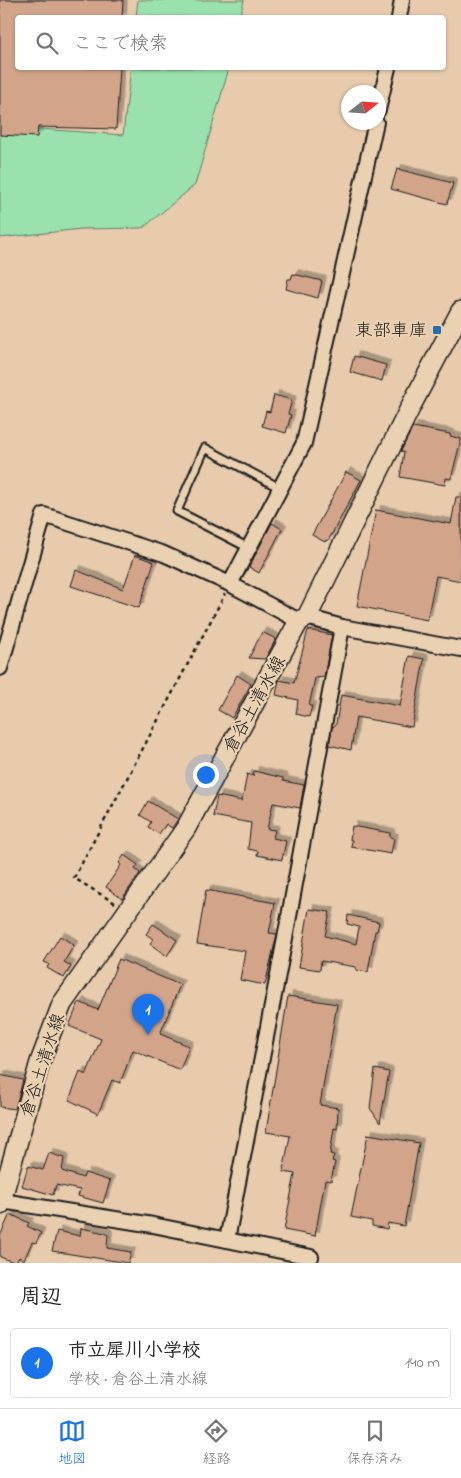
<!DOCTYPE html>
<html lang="ja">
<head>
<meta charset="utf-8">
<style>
  body { margin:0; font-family:"Indie Flower","Klee One",sans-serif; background:#f6f6f6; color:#222 }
  .compass { position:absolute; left:341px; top:85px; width:45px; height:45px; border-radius:50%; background:#fff; box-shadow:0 1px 4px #0004; rotate:73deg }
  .you { position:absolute; left:205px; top:774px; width:18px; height:18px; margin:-12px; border:4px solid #fff; border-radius:50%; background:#1a73e8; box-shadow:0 0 0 8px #1a73e833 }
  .badge { display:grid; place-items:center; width:32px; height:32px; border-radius:50%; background:#1a73e8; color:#fff; font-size:16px; font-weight:700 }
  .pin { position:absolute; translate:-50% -41px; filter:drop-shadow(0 1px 2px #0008) }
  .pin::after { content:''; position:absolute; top:26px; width:18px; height:15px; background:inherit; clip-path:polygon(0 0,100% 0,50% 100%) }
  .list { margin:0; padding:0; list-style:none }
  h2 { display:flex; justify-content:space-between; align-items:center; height:65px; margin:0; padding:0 20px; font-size:21px }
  h2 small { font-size:16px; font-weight:400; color:#767676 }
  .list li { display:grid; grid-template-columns:32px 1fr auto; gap:15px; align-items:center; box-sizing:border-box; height:70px; margin:0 10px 10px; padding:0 10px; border:1px solid #e0e0e0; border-radius:5px }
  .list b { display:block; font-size:19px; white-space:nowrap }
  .list p { margin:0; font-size:16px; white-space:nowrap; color:#767676 }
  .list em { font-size:16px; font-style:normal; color:#767676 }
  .icon { flex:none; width:28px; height:28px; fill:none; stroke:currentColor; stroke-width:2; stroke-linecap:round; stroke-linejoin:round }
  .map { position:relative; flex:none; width:461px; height:1263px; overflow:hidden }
  .search { position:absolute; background:#fff; box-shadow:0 1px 4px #0004; left:15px; right:15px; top:15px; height:55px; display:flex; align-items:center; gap:12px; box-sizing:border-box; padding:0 18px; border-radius:5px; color:#767676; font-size:19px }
  .sheet { height:145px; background:#fff }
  nav { display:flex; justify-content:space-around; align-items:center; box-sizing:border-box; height:70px; border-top:1px solid #e0e0e0; background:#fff; font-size:14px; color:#767676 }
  nav a { display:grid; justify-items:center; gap:2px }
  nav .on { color:#1a73e8 }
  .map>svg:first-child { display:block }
  .green { fill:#9ae1ae; stroke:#5b7e65 }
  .building { fill:#d2a58b; stroke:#1c1c1c; filter:url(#shadow) }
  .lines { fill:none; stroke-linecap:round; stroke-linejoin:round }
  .lane-casing { stroke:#1c1c1c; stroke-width:11 }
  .street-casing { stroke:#1c1c1c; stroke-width:18 }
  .secondary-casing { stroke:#1c1c1c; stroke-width:22 }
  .path { stroke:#1c1c1c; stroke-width:2.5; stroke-dasharray:4 4; stroke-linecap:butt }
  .lane { stroke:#e9d1b1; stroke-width:7 }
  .street { stroke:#e9d1b1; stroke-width:14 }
  .secondary { stroke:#e9d1b1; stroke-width:19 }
  .poi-dot { fill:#1f6fb2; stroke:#e9d1b1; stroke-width:2 }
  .labels { text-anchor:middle; stroke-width:4.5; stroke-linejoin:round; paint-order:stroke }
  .poi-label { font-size:18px; fill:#1c1c1c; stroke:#e9d1b1; text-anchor:end }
  .street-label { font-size:18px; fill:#1c1c1c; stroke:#e9d1b1 }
</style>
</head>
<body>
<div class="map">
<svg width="461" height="1263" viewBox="0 0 461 1263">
  <defs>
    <filter id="shadow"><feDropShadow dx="4.5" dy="-4.5" stdDeviation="0" flood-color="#0004"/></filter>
  </defs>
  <rect width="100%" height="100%" fill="#e8cbac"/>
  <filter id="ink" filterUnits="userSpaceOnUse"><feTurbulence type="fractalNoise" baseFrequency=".02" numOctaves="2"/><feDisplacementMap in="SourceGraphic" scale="10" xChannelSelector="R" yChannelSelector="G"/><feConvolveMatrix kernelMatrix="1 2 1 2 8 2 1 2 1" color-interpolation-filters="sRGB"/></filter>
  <g filter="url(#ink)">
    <!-- green -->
    <g class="green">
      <polygon points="138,0 244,0 240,17 136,17"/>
      <polygon points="131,68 229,68 195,185 143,228 81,229 0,238 0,126 123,135"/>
    </g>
    <!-- building -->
    <g class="building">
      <polygon points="0,0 123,0 122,18 18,18 18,68 120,68 116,129 38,127 37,137 0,135"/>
      <polygon points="397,169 453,183 447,204 391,189"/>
      <polygon points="293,274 322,281 318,298 286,289 288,279 291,279"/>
      <polygon points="354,356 386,365 382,381 350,372"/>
      <polygon points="274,395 292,400 288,414 291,415 286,433 262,426 266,411 270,412"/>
      <polygon points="413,427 450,434 450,436 461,439 451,479 446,478 445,485 400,477 404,452 401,451"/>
      <polygon points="346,472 361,480 328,541 326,540 325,542 312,535"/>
      <polygon points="456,497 461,497 461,581 436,576 427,620 357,606 376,510 451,524"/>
      <polygon points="272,523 282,529 259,573 249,567"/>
      <polygon points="135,555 154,562 139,608 71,586 76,570 123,589"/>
      <polygon points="308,630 332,635 324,677 315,678 309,706 312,706 309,717 296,714 298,700 276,695 279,680 294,683"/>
      <polygon points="262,632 276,639 265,659 249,658"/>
      <polygon points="409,656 424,659 412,727 356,717 351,750 329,745 332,728 336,724 341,695 400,706"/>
      <polygon points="237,675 251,684 232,718 218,710"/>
      <polygon points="254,771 283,778 283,781 304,785 300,808 273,803 267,829 275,830 273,838 286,841 282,860 257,855 258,851 248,849 251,823 213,816 217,796 242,801 247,774 253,776"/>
      <polygon points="148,801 178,819 172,828 166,824 159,834 148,827 151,822 140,815"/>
      <polygon points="352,826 390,833 390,837 394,838 391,854 351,847 352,840 350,840"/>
      <polygon points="124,855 138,865 135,869 140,873 122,899 106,887 121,865 119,863"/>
      <polygon points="206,890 275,903 269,933 277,934 265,985 240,980 245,951 197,944"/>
      <polygon points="309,909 330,912 325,936 356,944 359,927 347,924 348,915 379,922 377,931 375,931 368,972 356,970 356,967 321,961 320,970 299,967"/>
      <polygon points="153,924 177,940 167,956 150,944 153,939 146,934"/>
      <polygon points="60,936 74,945 64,962 71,966 64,978 47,968 49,964 44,962"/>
      <polygon points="119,959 180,985 160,1034 189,1046 180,1070 133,1050 120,1083 112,1080 98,1114 69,1100 80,1072 86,1075 101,1039 69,1026 79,1002 98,1010"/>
      <polygon points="288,996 337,1004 320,1105 338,1108 337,1129 334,1128 330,1154 334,1155 332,1161 335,1162 331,1181 325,1180 315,1236 284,1230 295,1174 283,1172 290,1136 266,1132"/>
      <polygon points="375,1069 389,1072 380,1123 370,1108"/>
      <polygon points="0,1075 23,1080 15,1109 0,1107"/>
      <polygon points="368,1134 419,1143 404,1226 388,1223 387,1229 372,1226 372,1221 351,1217"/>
      <polygon points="49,1153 64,1158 62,1171 83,1178 85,1173 110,1181 103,1203 78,1196 80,1190 56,1185 53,1195 22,1186 28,1166 43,1170"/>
      <polygon points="10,1214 29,1223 27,1226 41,1233 36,1243 32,1242 24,1260 19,1257 16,1263 0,1257 0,1236"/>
      <polygon points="81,1228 105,1233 108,1235 107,1248 131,1252 128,1263 52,1251 57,1231 80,1236"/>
    </g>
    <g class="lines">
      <!-- lane casing -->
      <g class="lane-casing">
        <polyline id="lane" points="249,548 177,511 205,448 280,488"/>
      </g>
      <!-- street casing -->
      <g class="street-casing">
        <g id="street">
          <polyline points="399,18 402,0"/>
          <polyline points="378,110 388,68"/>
          <polyline points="230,584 304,443 376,122"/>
          <polyline points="307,617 342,627 461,649"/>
          <polyline points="0,668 44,515 164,554 230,584 299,621"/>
          <polyline points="2,1201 153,1225 311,1257"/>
          <polyline points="227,1240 286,933 342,627"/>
        </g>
      </g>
      <!-- secondary casing -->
      <g class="secondary-casing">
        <polyline id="secondary" points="0,1205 40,1062 62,1004 186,828 299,621 307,617 413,402 461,311"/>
      </g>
      <!-- path -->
      <polyline class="path" points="115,903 74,878 225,594"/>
      <!-- lane -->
      <use href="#lane" class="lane"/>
      <!-- street -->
      <use href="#street" class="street"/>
      <!-- secondary -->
      <use href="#secondary" class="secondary"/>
    </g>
  </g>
  <!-- markers -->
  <rect class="poi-dot" x="432" y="325" width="10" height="10" rx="2.5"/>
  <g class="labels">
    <!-- poi labels -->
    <g class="poi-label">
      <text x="427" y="336">東部車庫</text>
    </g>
    <!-- street labels -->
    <g class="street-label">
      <text transform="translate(254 704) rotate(-61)" y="6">倉谷土清水線</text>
      <text transform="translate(42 1065) rotate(-72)" y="6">倉谷土清水線</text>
    </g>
  </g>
</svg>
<svg class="compass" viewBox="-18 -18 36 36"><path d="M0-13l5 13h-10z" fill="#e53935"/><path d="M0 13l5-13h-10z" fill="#767676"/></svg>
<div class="you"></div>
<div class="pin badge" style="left:148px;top:1035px">1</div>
<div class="search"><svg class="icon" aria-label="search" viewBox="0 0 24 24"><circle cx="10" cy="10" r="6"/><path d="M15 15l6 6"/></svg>ここで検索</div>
</div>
<section class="sheet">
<h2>周辺<small></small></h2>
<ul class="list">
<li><span class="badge">1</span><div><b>市立犀川小学校</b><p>学校 · 倉谷土清水線</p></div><em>140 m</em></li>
</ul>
</section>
<nav>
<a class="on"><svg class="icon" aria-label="map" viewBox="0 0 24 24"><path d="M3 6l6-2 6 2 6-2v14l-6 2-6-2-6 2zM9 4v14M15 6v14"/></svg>地図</a>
<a><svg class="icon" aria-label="directions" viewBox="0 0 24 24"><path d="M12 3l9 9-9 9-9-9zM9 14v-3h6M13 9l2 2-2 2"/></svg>経路</a>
<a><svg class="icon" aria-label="saved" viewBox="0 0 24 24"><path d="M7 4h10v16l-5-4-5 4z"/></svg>保存済み</a>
</nav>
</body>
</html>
